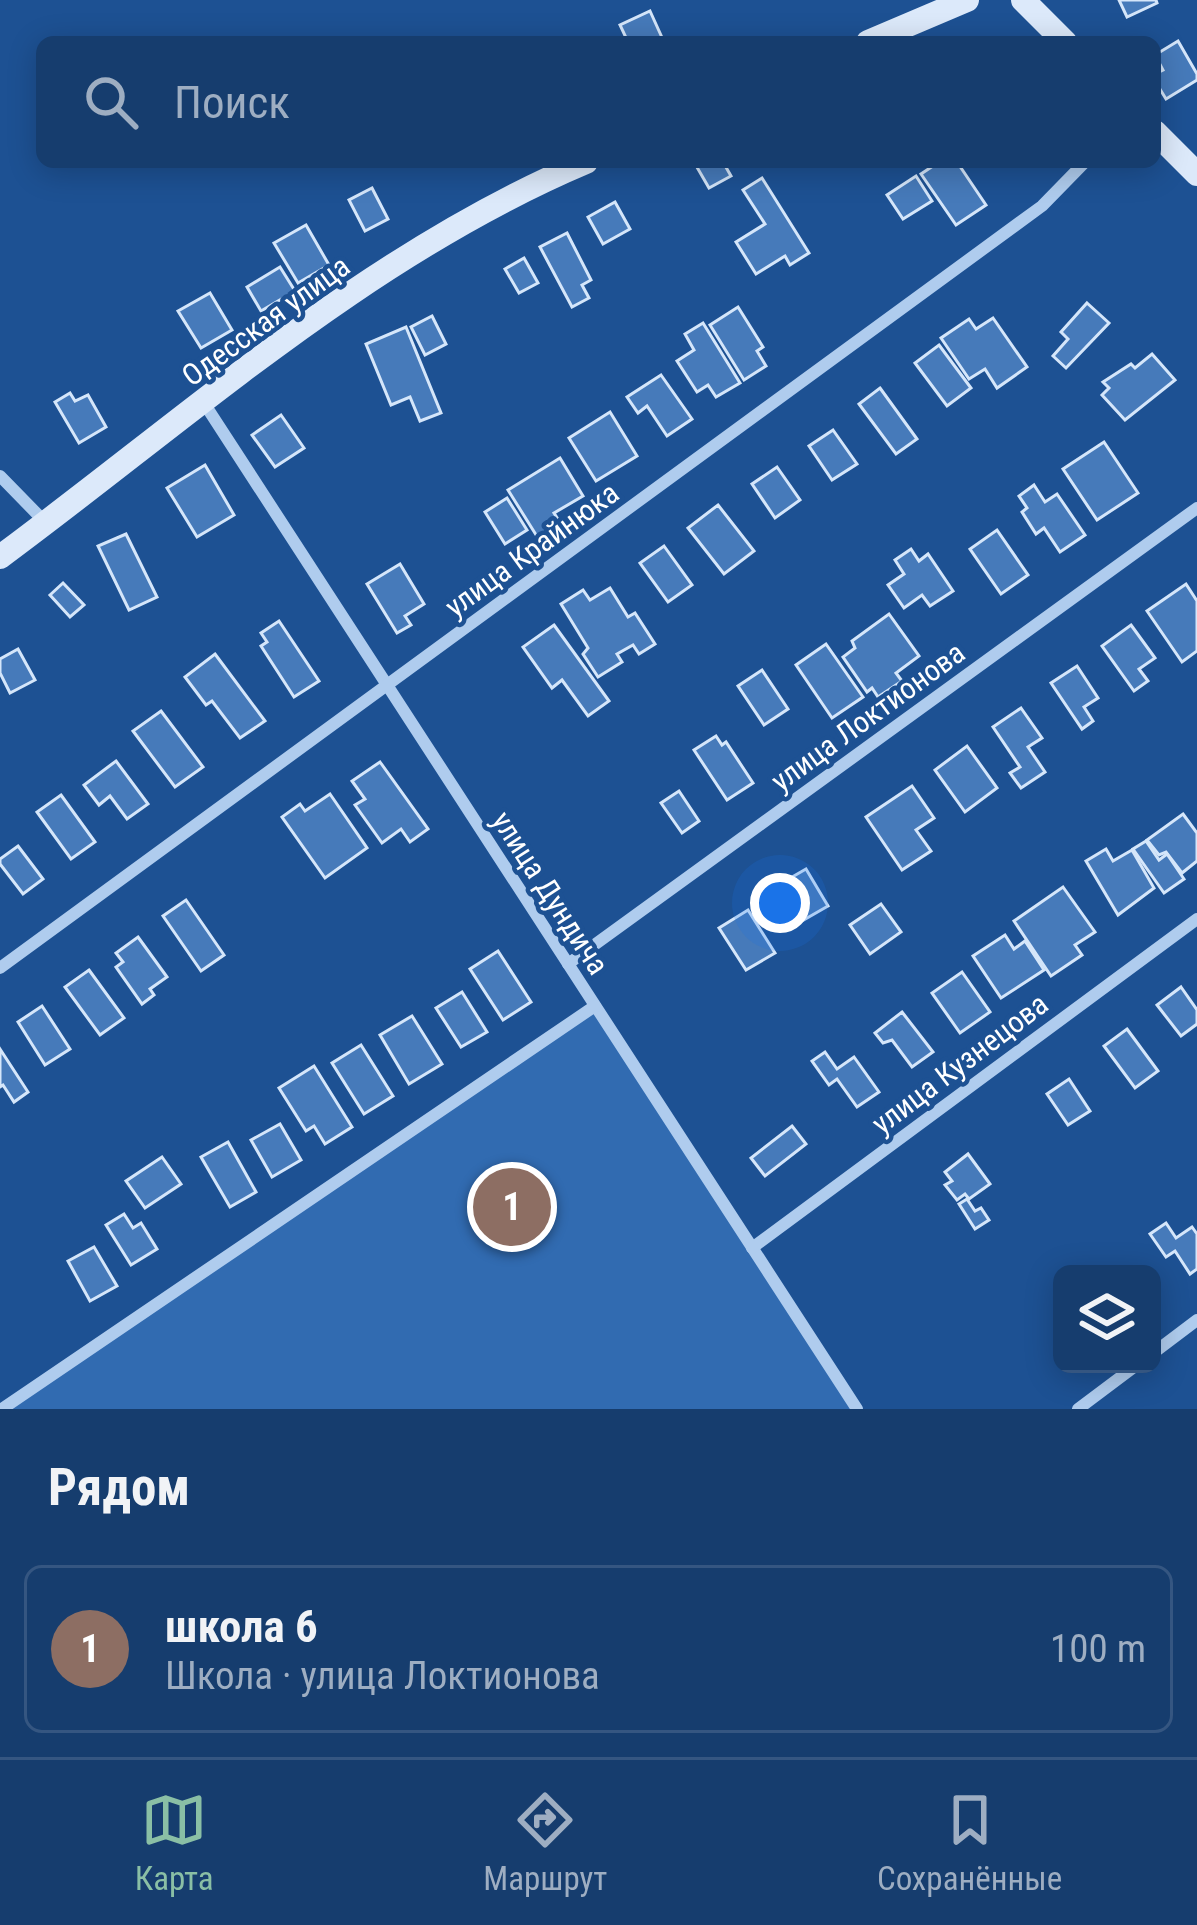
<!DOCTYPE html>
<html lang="ru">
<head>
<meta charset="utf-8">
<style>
  body { margin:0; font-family:"Roboto Condensed",sans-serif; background:#1f4473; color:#f1f3f6 }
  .controls { position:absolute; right:36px; bottom:36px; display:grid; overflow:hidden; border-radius:18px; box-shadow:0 6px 30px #0003 }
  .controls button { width:108px; height:108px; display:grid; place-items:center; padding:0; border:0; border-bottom:3px solid #355681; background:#163d6e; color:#f1f3f6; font:60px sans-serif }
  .you { position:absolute; left:780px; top:903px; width:42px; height:42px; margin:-30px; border:9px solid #fff; border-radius:50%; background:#1a73e8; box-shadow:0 0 0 18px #1a73e833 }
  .badge { display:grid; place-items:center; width:78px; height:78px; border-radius:50%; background:#8abfa5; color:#fff; font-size:39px; font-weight:700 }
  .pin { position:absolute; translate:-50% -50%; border:6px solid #fff; box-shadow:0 3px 12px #0006 }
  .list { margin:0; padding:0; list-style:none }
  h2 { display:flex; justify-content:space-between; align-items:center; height:156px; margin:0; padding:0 48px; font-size:51px }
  h2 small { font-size:39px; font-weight:400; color:#9eaec2 }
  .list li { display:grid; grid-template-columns:78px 1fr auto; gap:36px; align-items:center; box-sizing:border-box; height:168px; margin:0 24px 24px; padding:0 24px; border:3px solid #355681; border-radius:18px }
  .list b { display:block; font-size:45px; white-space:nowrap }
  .list p { margin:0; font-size:39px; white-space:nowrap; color:#9eaec2 }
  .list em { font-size:39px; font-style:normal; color:#9eaec2 }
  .icon { flex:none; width:66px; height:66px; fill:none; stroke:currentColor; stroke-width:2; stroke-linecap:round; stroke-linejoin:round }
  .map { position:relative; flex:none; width:1197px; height:1409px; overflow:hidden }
  .search { position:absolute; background:#163d6e; box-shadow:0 6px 30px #0003; left:36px; right:36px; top:36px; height:132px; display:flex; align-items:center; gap:30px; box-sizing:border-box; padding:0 42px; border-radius:18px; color:#9eaec2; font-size:45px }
  .sheet { height:348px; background:#163d6e }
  nav { display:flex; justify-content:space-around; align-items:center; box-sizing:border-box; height:168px; border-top:3px solid #355681; background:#163d6e; font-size:33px; color:#9eaec2 }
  nav a { display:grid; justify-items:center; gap:6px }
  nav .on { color:#8abfa5 }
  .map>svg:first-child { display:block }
  .green { fill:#316bb1 }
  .building { fill:#467aba; stroke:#d5e6fa; stroke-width:3 }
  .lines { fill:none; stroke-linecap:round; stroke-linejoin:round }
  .minor { stroke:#afccee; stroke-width:12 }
  .secondary { stroke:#dce9fa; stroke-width:24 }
  .labels { text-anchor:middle; stroke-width:9; stroke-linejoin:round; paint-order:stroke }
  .street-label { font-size:30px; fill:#fff; stroke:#1d5193 }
</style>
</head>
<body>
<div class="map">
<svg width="1197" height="1409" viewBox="0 0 1197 1409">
  <rect width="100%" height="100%" fill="#1d5193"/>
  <!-- green -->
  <polygon class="green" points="595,1006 856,1409 2,1409"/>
  <!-- building -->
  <g class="building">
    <polygon points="1119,0 1156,0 1157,3 1127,17"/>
    <polygon points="650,11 664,42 628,42 620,25"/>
    <polygon points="1178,41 1197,74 1197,80 1166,99 1155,81 1155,74 1163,70 1155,55"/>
    <polygon points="694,162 723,162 731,176 709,188"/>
    <polygon points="939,162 957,162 986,205 956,225 921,174"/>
    <polygon points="916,176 932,201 903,219 887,195"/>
    <polygon points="762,178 809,253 790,265 785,256 756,274 736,242 765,224 743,190"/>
    <polygon points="372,188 388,219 365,231 349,200"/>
    <polygon points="615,202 630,229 603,244 588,217"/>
    <polygon points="306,225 329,265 298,283 274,243"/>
    <polygon points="567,233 591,280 582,285 589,298 572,307 540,247"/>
    <polygon points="524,258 538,283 519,293 505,269"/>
    <polygon points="280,267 295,291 261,311 247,287"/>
    <polygon points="210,293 232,330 201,348 178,311"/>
    <polygon points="1087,303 1109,323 1066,368 1053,356 1068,339 1061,332"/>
    <polygon points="738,307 763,347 757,351 766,366 744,380 710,325"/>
    <polygon points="432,316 446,344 425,355 411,327"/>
    <polygon points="993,318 1027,367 997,388 985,369 969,379 941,338 969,319 976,329"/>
    <polygon points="703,323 740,383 716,397 708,385 697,392 677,361 694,350 685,334"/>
    <polygon points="406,327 441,413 420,421 410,397 391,405 366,344"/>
    <polygon points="939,345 971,388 947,406 915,363"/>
    <polygon points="1152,354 1175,380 1125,420 1102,395 1109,388 1103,382 1131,364 1135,368"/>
    <polygon points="661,375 692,419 667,436 647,406 638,413 627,397"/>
    <polygon points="880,388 917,439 896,454 859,404"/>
    <polygon points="70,393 75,401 88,395 106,427 79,443 55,402"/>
    <polygon points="610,412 637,456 596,481 569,438"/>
    <polygon points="281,415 304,448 275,467 252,435"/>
    <polygon points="833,430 857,464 832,480 809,446"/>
    <polygon points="1104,442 1138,493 1097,520 1063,469"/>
    <polygon points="560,458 583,496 554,513 561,524 538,538 508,490"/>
    <polygon points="205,465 234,515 197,537 167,488"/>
    <polygon points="777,467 800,500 775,518 752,484"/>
    <polygon points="1034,485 1045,502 1057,494 1085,535 1060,552 1044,528 1036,534 1022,512 1027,508 1019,496"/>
    <polygon points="507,498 527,530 505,544 485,512"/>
    <polygon points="718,505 754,551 724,574 688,528"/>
    <polygon points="997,530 1028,575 1001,594 970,549"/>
    <polygon points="126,534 157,597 129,610 98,546"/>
    <polygon points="664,546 692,585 668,602 640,563"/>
    <polygon points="911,549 919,561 928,554 953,591 930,606 922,595 904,608 888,585 904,574 895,560"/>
    <polygon points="400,564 424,604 405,616 411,625 397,633 367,584"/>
    <polygon points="63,583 84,605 70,617 50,595"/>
    <polygon points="1186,584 1197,601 1197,651 1182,662 1147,611"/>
    <polygon points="610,588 628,617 635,613 655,644 639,654 633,645 617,654 622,662 598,677 583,654 588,648 561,604 583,590 590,600"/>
    <polygon points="889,614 919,656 896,673 902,681 878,697 872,688 867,692 843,657 855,648 852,641"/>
    <polygon points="279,621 319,681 294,697 261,646 267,642 261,633"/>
    <polygon points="554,625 609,701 588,716 562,680 552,688 523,647"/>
    <polygon points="1131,625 1155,658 1139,669 1148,681 1134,691 1102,646"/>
    <polygon points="826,644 863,697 832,718 796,665"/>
    <polygon points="18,649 35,680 10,693 0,673 0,659"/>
    <polygon points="215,654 265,721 240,738 212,701 206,705 185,677"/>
    <polygon points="1077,666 1098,698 1084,707 1093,721 1082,729 1051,683"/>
    <polygon points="762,670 788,709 764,725 738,686"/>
    <polygon points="1021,708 1042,738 1028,747 1045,772 1021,788 1010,773 1020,767 993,727"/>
    <polygon points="161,711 203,767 175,787 133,731"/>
    <polygon points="716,736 722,745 726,742 753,783 727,800 694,750"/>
    <polygon points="967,746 997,788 965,812 935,770"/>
    <polygon points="116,761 148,804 127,819 110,796 99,805 84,785"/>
    <polygon points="380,762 428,829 410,842 401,829 382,843 355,805 365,799 352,781"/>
    <polygon points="912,786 934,818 916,830 931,851 902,870 866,817"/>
    <polygon points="679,791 699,821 682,833 661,803"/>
    <polygon points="330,794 367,848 325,878 282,817 300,804 305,811"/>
    <polygon points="61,795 95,842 71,859 37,812"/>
    <polygon points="1183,814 1197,833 1197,861 1182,873 1166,852 1159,855 1147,840"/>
    <polygon points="1146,841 1159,860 1167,854 1184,879 1164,893 1133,849"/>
    <polygon points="18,846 43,879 23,894 0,864 0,859"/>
    <polygon points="1106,849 1113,861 1132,850 1154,888 1118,915 1086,861"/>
    <polygon points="806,869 828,906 795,925 773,888"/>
    <polygon points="1063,887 1095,932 1075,945 1082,955 1051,976 1014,921"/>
    <polygon points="186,900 224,955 201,971 163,916"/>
    <polygon points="881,904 901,932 870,954 850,925"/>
    <polygon points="748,910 775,953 746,970 719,928"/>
    <polygon points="1005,935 1014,949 1025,941 1044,970 1001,998 973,956"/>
    <polygon points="138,937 167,977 150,989 154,995 142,1004 116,967 123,962 116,953"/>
    <polygon points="498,951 531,1002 503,1020 470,969"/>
    <polygon points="89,970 124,1018 100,1035 65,987"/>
    <polygon points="962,972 990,1012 960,1033 932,993"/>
    <polygon points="1181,987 1197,1010 1197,1024 1181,1036 1157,1005"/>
    <polygon points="462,992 487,1032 461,1047 436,1008"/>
    <polygon points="42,1006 70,1049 45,1065 18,1022"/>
    <polygon points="902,1012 933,1052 912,1067 892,1040 883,1043 875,1033"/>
    <polygon points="412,1016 442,1064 409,1084 380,1035"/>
    <polygon points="1127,1029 1158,1071 1135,1088 1104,1046"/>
    <polygon points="361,1045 393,1096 364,1114 332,1063"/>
    <polygon points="0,1049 28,1092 14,1102 3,1085 0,1087"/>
    <polygon points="825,1052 837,1069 854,1057 879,1092 857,1107 837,1079 829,1085 812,1061"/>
    <polygon points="314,1066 352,1127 325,1144 314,1126 306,1131 279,1088"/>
    <polygon points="1069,1079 1090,1111 1068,1125 1047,1094"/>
    <polygon points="280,1124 301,1160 272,1177 251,1140"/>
    <polygon points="792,1126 806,1144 765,1176 751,1158"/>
    <polygon points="228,1142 256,1192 230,1207 201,1157"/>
    <polygon points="968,1154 990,1184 969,1199 965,1194 957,1200 945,1185 952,1181 945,1172"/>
    <polygon points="162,1157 181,1184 145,1208 126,1181"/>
    <polygon points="967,1199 975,1211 981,1208 989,1220 975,1229 959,1204"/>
    <polygon points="124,1214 133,1228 141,1223 157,1249 131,1265 106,1225"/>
    <polygon points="1166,1223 1176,1238 1192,1227 1197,1234 1197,1269 1190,1274 1175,1251 1166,1257 1150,1234"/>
    <polygon points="94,1247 117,1286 90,1301 68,1261"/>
  </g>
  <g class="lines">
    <!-- minor -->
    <g class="minor">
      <polyline points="204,403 857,1409"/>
      <polyline points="0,476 45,522"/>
      <polyline points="568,964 1197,508"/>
      <polyline points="0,968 1042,206 1085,162"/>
      <polyline points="752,1248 1197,919"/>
      <polyline points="1152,1354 1197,1320"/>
      <polyline points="2,1409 595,1006"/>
      <polyline points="1078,1409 1138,1364"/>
    </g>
    <!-- secondary -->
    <g class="secondary">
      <polyline points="1023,0 1065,42"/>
      <polyline points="868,42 967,0"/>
      <polyline points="1155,132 1197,174"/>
      <path d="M0,557C188,418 368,254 586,162"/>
    </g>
  </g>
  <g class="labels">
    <!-- street labels -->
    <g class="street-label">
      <text transform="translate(266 321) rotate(-36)" y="10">Одесская улица</text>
      <text transform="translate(532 550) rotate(-36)" y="10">улица Крайнюка</text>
      <text transform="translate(868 717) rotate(-36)" y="10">улица Локтионова</text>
      <text transform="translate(550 893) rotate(57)" y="10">улица Дундича</text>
      <text transform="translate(960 1064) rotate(-37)" y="10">улица Кузнецова</text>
    </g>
  </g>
</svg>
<div class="controls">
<button><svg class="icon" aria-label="layers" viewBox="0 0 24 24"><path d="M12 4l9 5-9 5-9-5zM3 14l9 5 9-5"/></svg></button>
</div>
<div class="you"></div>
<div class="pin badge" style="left:512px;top:1207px;background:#8d6e63">1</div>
<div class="search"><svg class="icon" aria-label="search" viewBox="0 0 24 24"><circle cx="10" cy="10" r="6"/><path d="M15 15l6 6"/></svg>Поиск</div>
</div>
<section class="sheet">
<h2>Рядом<small></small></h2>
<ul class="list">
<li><span class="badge" style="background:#8d6e63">1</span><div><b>школа 6</b><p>Школа · улица Локтионова</p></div><em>100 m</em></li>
</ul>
</section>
<nav>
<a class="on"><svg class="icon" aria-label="map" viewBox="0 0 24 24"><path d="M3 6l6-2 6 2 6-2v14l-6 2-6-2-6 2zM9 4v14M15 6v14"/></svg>Карта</a>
<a><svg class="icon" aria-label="directions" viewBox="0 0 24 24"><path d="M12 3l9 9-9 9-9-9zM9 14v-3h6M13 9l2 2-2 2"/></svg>Маршрут</a>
<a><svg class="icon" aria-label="saved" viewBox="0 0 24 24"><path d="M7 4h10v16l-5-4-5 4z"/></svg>Сохранённые</a>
</nav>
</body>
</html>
